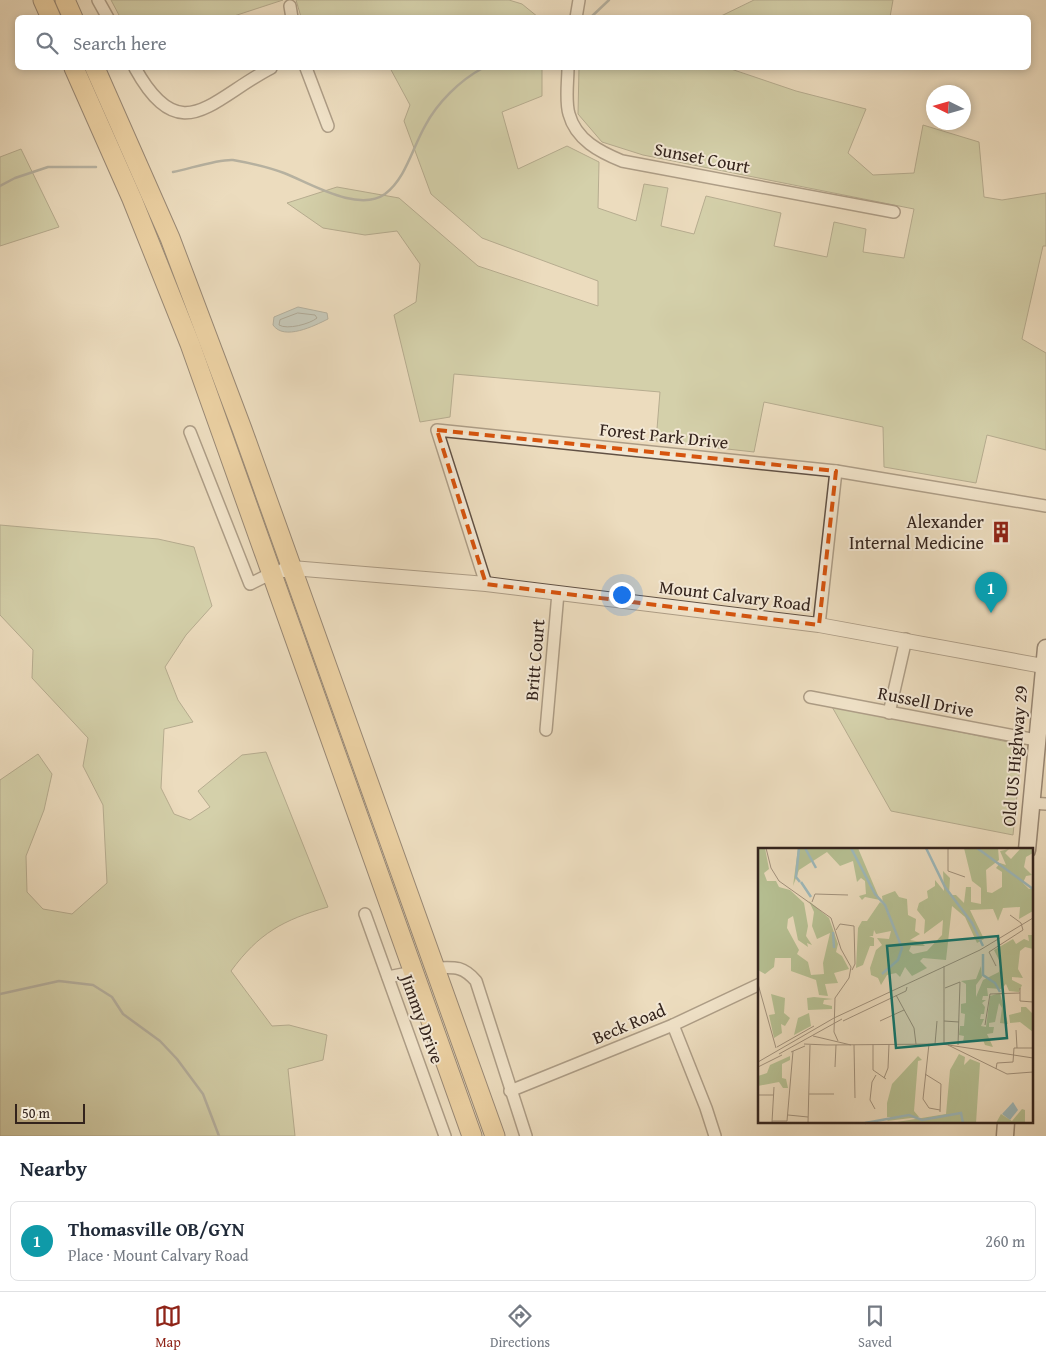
<!DOCTYPE html>
<html lang="en">
<head>
<meta charset="utf-8">
<style>
  body { margin:0; font-family:"Gentium Book Plus",serif; background:#f2f2f3; color:#1f2937 }
  .compass { position:absolute; left:926px; top:85px; width:45px; height:45px; border-radius:50%; background:#fff; box-shadow:0 2px 8px #0003; rotate:275deg }
  .scale { position:absolute; left:15px; bottom:12px; width:70px; box-sizing:border-box; padding-left:5px; border:2px solid #33231c; border-top:0; font-size:14px; line-height:18px; white-space:nowrap; color:#33231c; -webkit-text-stroke:4px #f3e8d5; paint-order:stroke }
  .you { position:absolute; left:621px; top:594px; width:18px; height:18px; margin:-12px; border:4px solid #fff; border-radius:50%; background:#1a73e8; box-shadow:0 0 0 8px #1a73e833 }
  .badge { display:grid; place-items:center; width:32px; height:32px; border-radius:50%; background:#8f2418; color:#fff; font-size:16px; font-weight:700 }
  .pin { position:absolute; translate:-50% -41px; filter:drop-shadow(0 1px 2px #0008) }
  .pin::after { content:''; position:absolute; top:26px; width:18px; height:15px; background:inherit; clip-path:polygon(0 0,100% 0,50% 100%) }
  .list { margin:0; padding:0; list-style:none }
  h2 { display:flex; justify-content:space-between; align-items:center; height:65px; margin:0; padding:0 20px; font-size:21px }
  h2 small { font-size:16px; font-weight:400; color:#747a83 }
  .list li { display:grid; grid-template-columns:32px 1fr auto; gap:15px; align-items:center; box-sizing:border-box; height:80px; margin:0 10px 10px; padding:0 10px; border:1px solid #e0e1e3; border-radius:8px }
  .list b { display:block; font-size:19px; white-space:nowrap }
  .list p { margin:0; font-size:16px; white-space:nowrap; color:#747a83 }
  .list em { font-size:16px; font-style:normal; color:#747a83 }
  .icon { flex:none; width:28px; height:28px; fill:none; stroke:currentColor; stroke-width:2; stroke-linecap:round; stroke-linejoin:round }
  .map { position:relative; flex:none; width:1046px; height:1136px; overflow:hidden }
  .search { position:absolute; background:#fff; box-shadow:0 2px 8px #0003; left:15px; right:15px; top:15px; height:55px; display:flex; align-items:center; gap:12px; box-sizing:border-box; padding:0 18px; border-radius:8px; color:#747a83; font-size:19px }
  .sheet { height:155px; background:#fff }
  nav { display:flex; justify-content:space-around; align-items:center; box-sizing:border-box; height:70px; border-top:1px solid #e0e1e3; background:#fff; font-size:14px; color:#747a83 }
  nav a { display:grid; justify-items:center; gap:2px }
  nav .on { color:#8f2418 }
  .map>svg:first-child { display:block }
  .green { fill:#b6c093; stroke:#747258 }
  .water { fill:#9db9bc; stroke:#737d7c }
  .lines { fill:none; stroke-linecap:round; stroke-linejoin:round }
  .shore { stroke:#686e6c; stroke-width:1 }
  .stream { stroke:#737d7c; stroke-width:2.5 }
  .minor-casing { stroke:#615144; stroke-width:14 }
  .tertiary-casing { stroke:#615144; stroke-width:16 }
  .secondary-casing { stroke:#33231c; stroke-width:19 }
  .trunk-casing { stroke:#33231c; stroke-width:21 }
  .minor { stroke:#f3e8d5; stroke-width:11 }
  .tertiary { stroke:#f3e8d5; stroke-width:14 }
  .secondary { stroke:#f3e8d5; stroke-width:16 }
  .trunk { stroke:#e6be7f; stroke-width:19 }
  .marked { fill:none; stroke:#d6540e; stroke-width:4; stroke-dasharray:10 6; stroke-linejoin:round }
  .labels { text-anchor:middle; stroke-width:4; stroke-linejoin:round; paint-order:stroke }
  .street-label { font-size:18px; fill:#33231c; stroke:#f3e8d5 }
  .poi-label { font-size:18px; fill:#33231c; stroke:#f3e8d5; text-anchor:end }
  .inset-river { fill:none; stroke:#9db9bc; stroke-width:2.5 }
  .inset-road { fill:none; stroke:#a2927d; stroke-width:1 }
  .view { fill:#0f766e; fill-opacity:0.15; stroke:#0f766e; stroke-width:2.5 }
  .inset-edge { fill:none; stroke:#33231c; stroke-width:2.5 }
</style>
</head>
<body>
<div class="map">
<svg width="1046" height="1136" viewBox="0 0 1046 1136">
  <rect width="100%" height="100%" fill="#ecdcbe"/>
  <filter id="stains"><feTurbulence type="fractalNoise" baseFrequency=".004" numOctaves="4"/><feColorMatrix values="0 0 0 0 .2 0 0 0 0 .09 0 0 0 0 .02 0 0 0 .5 -.17"/></filter>
  <radialGradient id="worn" r=".72"><stop offset=".6" stop-color="#630" stop-opacity="0"/><stop offset="1" stop-color="#630" stop-opacity=".3"/></radialGradient>
  <!-- green -->
  <g class="green">
    <polygon points="111,0 283,0 231,17 120,17"/>
    <polygon points="296,0 509,0 522,4 538,17 301,17"/>
    <polygon points="754,0 893,0 890,17 719,17"/>
    <polygon points="390,68 542,68 542,96 502,112 518,169 567,146 599,162 598,208 636,221 644,184 668,188 661,226 694,234 706,196 781,213 774,246 827,257 834,222 866,229 863,252 904,258 914,209 643,155 602,142 578,114 579,68 728,68 796,91 866,109 848,153 873,175 914,173 923,125 979,142 984,197 1002,200 1046,193 1046,246 1043,246 1022,339 1046,353 1046,450 987,435 976,483 884,467 883,427 764,402 754,452 656,441 660,392 454,374 450,417 420,422 394,315 416,302 420,264 397,231 365,235 323,228 287,203 337,187 399,198 478,266 598,306 598,281 482,238 431,194 404,121 410,105"/>
    <polygon points="21,149 59,227 0,246 0,157"/>
    <path d="M0,525L158,539L194,547L212,606L186,635L165,667L178,700L193,722L164,729L161,788L174,814L190,820L210,807L198,791L242,755L266,752L328,907C283,920 259,933 231,971L272,1026L289,1025L327,1035L323,1060L288,1069L295,1136H0V780L38,754L52,774L44,810L26,856L27,892L43,909L72,914L107,883L103,805L83,766L88,738L32,678L33,650L0,615Z"/>
    <polygon points="831,705 1022,745 1013,835 891,811"/>
  </g>
  <!-- water -->
  <path class="water" d="M298,307L327,313L328,319C314,326 284,341 273,325L274,317Z"/>
  <g class="lines">
    <!-- shore -->
    <path class="shore" d="M298,313L315,315L317,318C310,324 287,330 279,325L280,320Z"/>
    <!-- stream -->
    <g class="stream">
      <polyline points="590,18 609,0"/>
      <path d="M173,172C189,169 218,159 233,160C250,163 268,167 284,173C310,183 358,213 385,194C406,178 412,149 425,126C437,103 460,80 483,68"/>
      <polyline points="0,186 15,178 48,167 96,167"/>
      <polyline points="0,994 59,981 93,985 112,997 123,1014 160,1041 177,1059 203,1094 219,1136"/>
    </g>
    <!-- minor casing -->
    <g class="minor-casing">
      <g id="minor">
        <polyline points="98,0 108,18"/>
        <polyline points="290,6 292,18"/>
        <polyline points="576,18 579,0"/>
        <path d="M135,68C181,151 211,99 271,68"/>
        <polyline points="306,68 328,126"/>
        <path d="M568,68C568,81 565,101 569,114C576,140 600,152 622,161L894,212"/>
        <polyline points="190,432 250,584 272,573"/>
        <polyline points="486,584 437,430 836,471 1046,506"/>
        <polyline points="819,625 836,471"/>
        <polyline points="810,697 1036,740"/>
        <polyline points="889,713 906,639"/>
        <polyline points="546,730 558,593"/>
        <polyline points="1031,803 1046,804"/>
        <polyline points="365,914 445,1136"/>
        <path d="M436,968C455,967 463,966 476,981L526,1136"/>
        <polyline points="388,977 413,972"/>
        <polyline points="673,1025 706,1108 715,1136"/>
        <polyline points="510,1091 673,1025 760,984"/>
      </g>
    </g>
    <!-- tertiary casing -->
    <g class="tertiary-casing">
      <polyline id="tertiary" points="284,570 292,568 486,584 819,625 1043,666"/>
    </g>
    <!-- secondary casing -->
    <g class="secondary-casing">
      <g id="secondary">
        <polyline points="1027,850 1046,648"/>
        <polyline points="1005,1136 1006,1122"/>
      </g>
    </g>
    <!-- trunk casing -->
    <g class="trunk-casing">
      <g id="trunk">
        <polyline points="43,0 51,18"/>
        <polyline points="65,0 73,18"/>
        <polyline points="74,68 132,199 190,344 472,1136"/>
        <polyline points="95,68 170,238 242,429 495,1136"/>
      </g>
    </g>
    <!-- minor -->
    <use href="#minor" class="minor"/>
    <!-- tertiary -->
    <use href="#tertiary" class="tertiary"/>
    <!-- secondary -->
    <use href="#secondary" class="secondary"/>
    <!-- trunk -->
    <use href="#trunk" class="trunk"/>
  </g>
  <!-- marked area -->
  <path d="M0 0H1046V1136H0ZM437,430L836,471L819,625L486,584Z" fill="#ecdcbe" fill-opacity=".55" fill-rule="evenodd"/>
  <path class="marked" d="M437,430L836,471L819,625L486,584Z"/>
  <!-- icons -->
  <defs>
    <g id="building-bare" transform="scale(1.725)"><path d="M-4-6H4V6H1V3H-1V6H-4ZM-2.5-4.3h1.7v1.8h-1.7ZM.8-4.3h1.7v1.8H.8ZM-2.5-1h1.7V.8h-1.7ZM.8-1h1.7V.8H.8Z" fill="#8f2418" stroke="#f3e8d5" stroke-width="2.5" paint-order="stroke"/></g>
  </defs>
  <g fill-rule="evenodd">
    <use href="#building-bare" x="1001" y="532"/>
  </g>
  <g class="labels">
    <!-- street labels -->
    <g class="street-label">
      <text transform="translate(702 158) rotate(11)" y="6">Sunset Court</text>
      <text transform="translate(664 436) rotate(6)" y="6">Forest Park Drive</text>
      <text transform="translate(735 596) rotate(7)" y="6">Mount Calvary Road</text>
      <text transform="translate(535 660) rotate(-85)" y="6">Britt Court</text>
      <text transform="translate(926 702) rotate(11)" y="6">Russell Drive</text>
      <text transform="translate(1015 756) rotate(-85)" y="6">Old US Highway 29</text>
      <text transform="translate(422 1019) rotate(70)" y="6">Jimmy Drive</text>
      <text transform="translate(629 1024) rotate(-23)" y="6">Beck Road</text>
    </g>
    <!-- poi labels -->
    <g class="poi-label">
      <text x="984" y="528">Alexander<tspan x="984" dy="21">Internal Medicine</tspan></text>
    </g>
  </g>
  <!-- overview -->
  <g transform="translate(758 848)">
    <rect width="275" height="275" fill="#ecdcbe"/>
    <path d="M0,0H7L11,21L6,25L9,33H18L21,39L32,42L46,55L50,78L48,88L54,97L49,95L50,99L40,92L35,68L30,71L29,80L41,102L39,106L50,114L53,127L66,126L65,115L72,85L59,91L54,78L56,64L51,53L71,70L80,96L78,104L84,108L91,121L76,125L80,135L67,136L70,148L61,147L58,132L33,123V110H17L16,119L7,126L0,122ZM40,0H100L122,52L107,49L104,52L101,48L108,46L107,33L103,30L99,34L95,13L82,18L69,4L41,22L35,38ZM206,0H240L241,12L228,22L229,44L234,45L244,39V24L238,20L242,15L248,17L242,3L251,1L247,5L253,11L263,0H275V5L268,9L266,19L274,27L268,28L265,35L271,41L275,40V63L261,71L262,59L245,60L240,73L235,61L212,62L226,91L219,95L207,69L194,58L188,112L165,110L162,113L169,120L154,128L147,119L142,129L138,125L129,127L123,137L120,130L113,127L112,120L118,102L124,97L119,90L131,91L133,83L118,86L116,82L115,88H111L116,90V98H112L105,117L98,120L100,80L104,73H109L122,54L125,56L124,48L137,43L141,49L149,51L150,67L158,71L157,83L162,86L152,92L163,94L167,98H153L151,103L155,106L169,103L184,87L185,72L166,86L167,72L159,62L161,55L170,50L169,43L177,38V32L186,43L185,23L192,30L191,47H198L206,55L208,39H213V54L223,56V40L214,33ZM270,87H275V101L267,99L262,103L260,121L265,130L254,129V132L264,137L261,144L251,143L248,136L243,141L229,140L230,148H225L224,152H228L224,155L227,159L226,166H223L222,171H226L223,178L228,179L232,148L242,145L250,176L242,175L244,160L241,155L237,174L231,175V179H236L235,185L229,186L235,199L227,197L225,192L205,194L206,188L201,187L202,178H206L207,166L203,165V156L208,155V136L203,133L218,131L223,118L224,129L218,137V149L225,132L241,124L243,116L236,102L255,91L258,96L266,91L271,93ZM13,146L27,150L26,165L32,170L27,178L23,176L24,185L16,190L11,167L17,166ZM56,149L75,151L66,152L65,156L74,158V161L50,162L49,150ZM263,159H268L275,166V184L262,174L252,175L251,167L263,164ZM51,165L53,178L36,187L40,170ZM201,206L207,209L206,217L212,211L222,215L218,275H133L188,266L192,222ZM32,208V212L24,216V230L28,231L30,240H25L21,234L0,238V228L9,225L12,217ZM160,208L164,212L160,213L156,263L161,269L129,273L133,269H129V255L134,236ZM264,261L267,262V275H238L243,266L254,273Z" fill="#b6c093"/>
    <path d="M255,254L260,262L252,272L244,266Z" fill="#9db9bc"/>
    <path class="inset-river" d="M41,0L38,29L42,34M47,0L58,20M93,0L117,46L127,57L144,100L140,112L124,126M168,0L187,39L214,75L225,98M219,0L275,41M43,34L53,49M75,84L76,100M225,106V127L237,135L242,144M107,275L151,267L164,272L203,265L205,275"/>
    <path class="inset-road" d="M8,0L13,20L21,33L73,70L83,101L93,119L91,130L77,150L76,184L80,193M190,0V23L207,29M54,54L57,46L90,47M78,82L82,76L96,78L97,116L94,122M186,118V197M238,118L231,104L265,82L263,75L252,67M0,136L18,200M187,140L202,134L200,197M262,140V153L275,154M138,147L156,180L158,196M85,173L148,143L149,139M122,173L146,162M186,173L201,174M227,177L232,146L262,145M258,182L259,200M55,188L93,197M46,196L69,197M115,196V222L128,231M171,196L165,251L171,260L182,262M177,196L179,173M69,197L184,196L275,210M96,197L97,250M190,197L249,226L275,224M19,199L56,178M33,204L47,198M21,206L84,171M0,214L76,170L222,102L275,70M0,219L24,207M77,219L78,197M238,221L239,215L255,214L256,200H275M167,226L183,236L182,264M126,230L130,220L131,196M51,246H76M0,247H16M117,261L112,252L114,234L118,227M30,267L50,269M14,273H29L35,203M14,274L16,239M50,275L52,197"/>
    <path class="view" d="M240,88L249,190L138,200L129,98Z"/>
    <rect width="275" height="275" class="inset-edge"/>
  </g>
  <rect width="100%" height="100%" filter="url(#stains)"/>
  <rect width="100%" height="100%" fill="url(#worn)"/>
</svg>
<svg class="compass" viewBox="-18 -18 36 36"><path d="M0-13l5 13h-10z" fill="#e53935"/><path d="M0 13l5-13h-10z" fill="#747a83"/></svg>
<div class="scale">50 m</div>
<div class="you"></div>
<div class="pin badge" style="left:991px;top:613px;background:#0f9aa8">1</div>
<div class="search"><svg class="icon" aria-label="search" viewBox="0 0 24 24"><circle cx="10" cy="10" r="6"/><path d="M15 15l6 6"/></svg>Search here</div>
</div>
<section class="sheet">
<h2>Nearby<small></small></h2>
<ul class="list">
<li><span class="badge" style="background:#0f9aa8">1</span><div><b>Thomasville OB/GYN</b><p>Place · Mount Calvary Road</p></div><em>260 m</em></li>
</ul>
</section>
<nav>
<a class="on"><svg class="icon" aria-label="map" viewBox="0 0 24 24"><path d="M3 6l6-2 6 2 6-2v14l-6 2-6-2-6 2zM9 4v14M15 6v14"/></svg>Map</a>
<a><svg class="icon" aria-label="directions" viewBox="0 0 24 24"><path d="M12 3l9 9-9 9-9-9zM9 14v-3h6M13 9l2 2-2 2"/></svg>Directions</a>
<a><svg class="icon" aria-label="saved" viewBox="0 0 24 24"><path d="M7 4h10v16l-5-4-5 4z"/></svg>Saved</a>
</nav>
</body>
</html>
